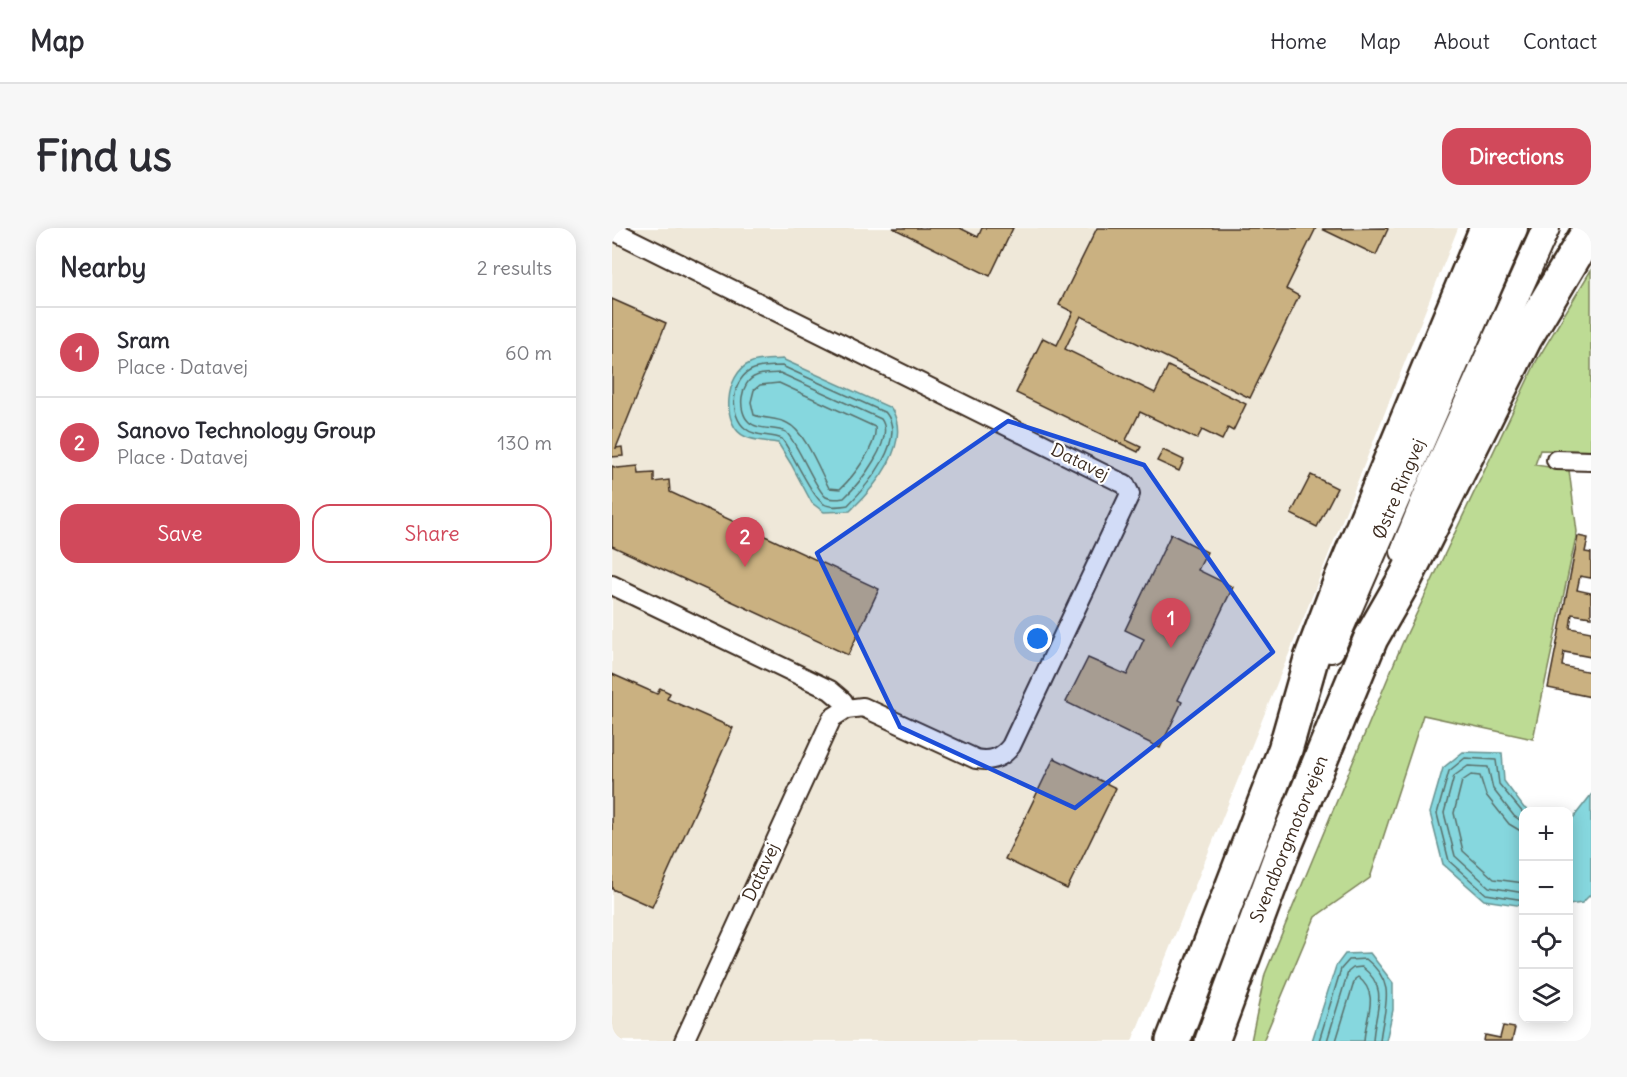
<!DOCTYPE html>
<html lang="en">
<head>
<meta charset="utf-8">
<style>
  body { margin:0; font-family:Delius,sans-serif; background:#f7f7f7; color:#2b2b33 }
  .controls { position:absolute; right:18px; bottom:18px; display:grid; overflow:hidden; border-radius:12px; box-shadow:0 3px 15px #0003 }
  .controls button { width:54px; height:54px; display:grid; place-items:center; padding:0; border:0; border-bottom:2px solid #e1e1e2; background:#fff; color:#2b2b33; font:30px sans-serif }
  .you { position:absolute; left:426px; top:411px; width:21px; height:21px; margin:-15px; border:4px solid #fff; border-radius:50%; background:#1a73e8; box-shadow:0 0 0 9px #1a73e833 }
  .badge { display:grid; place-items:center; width:39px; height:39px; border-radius:50%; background:#d1495b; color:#fff; font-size:20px; font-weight:700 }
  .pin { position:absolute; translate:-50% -50px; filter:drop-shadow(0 2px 3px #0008) }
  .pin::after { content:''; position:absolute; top:32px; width:21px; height:18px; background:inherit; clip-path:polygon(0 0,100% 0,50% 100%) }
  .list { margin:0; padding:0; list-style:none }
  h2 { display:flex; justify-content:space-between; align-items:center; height:78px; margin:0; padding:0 24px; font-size:26px }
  h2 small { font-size:20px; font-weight:400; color:#7c7c81 }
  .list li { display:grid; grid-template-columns:39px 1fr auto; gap:18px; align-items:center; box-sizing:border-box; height:90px; padding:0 24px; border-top:2px solid #e1e1e2 }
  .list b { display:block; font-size:22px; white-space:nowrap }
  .list p { margin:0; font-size:20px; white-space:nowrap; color:#7c7c81 }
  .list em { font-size:20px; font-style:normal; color:#7c7c81 }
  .actions { display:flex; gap:12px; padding:18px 24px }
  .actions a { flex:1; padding:14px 0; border:2px solid #d1495b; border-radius:18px; text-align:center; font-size:21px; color:#d1495b }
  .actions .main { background:#d1495b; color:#fff }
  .icon { flex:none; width:33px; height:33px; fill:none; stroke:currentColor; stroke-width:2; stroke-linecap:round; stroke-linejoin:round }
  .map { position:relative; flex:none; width:979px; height:813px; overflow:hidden; border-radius:18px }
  header { display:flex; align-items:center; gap:36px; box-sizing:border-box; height:84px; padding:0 30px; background:#fff; border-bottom:2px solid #e1e1e2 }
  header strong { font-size:28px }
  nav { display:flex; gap:33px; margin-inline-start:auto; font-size:21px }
  .intro { display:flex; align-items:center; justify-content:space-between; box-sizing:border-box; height:144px; padding:0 36px }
  h1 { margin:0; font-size:42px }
  .button { padding:15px 27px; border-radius:18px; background:#d1495b; color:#fff; font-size:21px; font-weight:700 }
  main { display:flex; gap:36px; padding:0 36px }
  aside { flex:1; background:#fff; border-radius:18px; box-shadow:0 3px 15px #0003 }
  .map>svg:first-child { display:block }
  .built { fill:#efe8d9 }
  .green { fill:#bddb94; stroke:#7c8259; stroke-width:1.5 }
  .water { fill:#86d7de; stroke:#689291; stroke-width:1.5 }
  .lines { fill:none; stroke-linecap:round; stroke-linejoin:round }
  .shore { stroke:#596f6b; stroke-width:1.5 }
  .building { fill:#cab181; stroke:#3b2a1e; stroke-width:1.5 }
  .minor-casing { stroke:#3b2a1e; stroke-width:22 }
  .secondary-casing { stroke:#3b2a1e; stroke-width:30 }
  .motorway-casing { stroke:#3b2a1e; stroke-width:38 }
  .minor { stroke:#fff; stroke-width:18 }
  .secondary { stroke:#fff; stroke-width:26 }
  .motorway { stroke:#fff; stroke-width:33 }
  .marked { fill:#1d4ed8; fill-opacity:0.2; stroke:#1d4ed8; stroke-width:4.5; stroke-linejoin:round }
  .labels { text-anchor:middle; stroke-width:4.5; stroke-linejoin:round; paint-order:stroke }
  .street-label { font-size:18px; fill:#3b2a1e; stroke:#fff }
</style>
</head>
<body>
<header>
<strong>Map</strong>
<nav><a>Home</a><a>Map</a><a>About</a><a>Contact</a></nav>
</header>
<div class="intro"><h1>Find us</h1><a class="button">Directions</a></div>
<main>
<aside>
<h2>Nearby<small>2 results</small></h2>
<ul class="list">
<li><span class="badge">1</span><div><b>Sram</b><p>Place · Datavej</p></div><em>60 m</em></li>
<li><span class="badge">2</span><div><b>Sanovo Technology Group</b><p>Place · Datavej</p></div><em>130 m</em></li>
</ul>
<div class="actions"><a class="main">Save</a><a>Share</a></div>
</aside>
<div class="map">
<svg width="979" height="813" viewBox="0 0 979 813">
  <rect width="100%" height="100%" fill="#fff"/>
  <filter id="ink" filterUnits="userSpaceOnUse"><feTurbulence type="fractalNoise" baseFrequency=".0167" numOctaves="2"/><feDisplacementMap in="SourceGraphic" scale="12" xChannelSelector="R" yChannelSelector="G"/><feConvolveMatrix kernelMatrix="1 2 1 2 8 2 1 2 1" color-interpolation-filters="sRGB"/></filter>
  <g filter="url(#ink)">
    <!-- built -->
    <polygon class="built" points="0,0 846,0 693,386 520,813 0,813"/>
    <!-- green -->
    <polygon class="green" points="979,42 979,223 928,222 923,237 957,242 965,304 921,511 811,487 758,650 703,689 651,813 639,813 653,746 790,416 925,132"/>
    <!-- water -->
    <g class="water">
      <path d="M170,131L279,180C301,215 263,259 238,283L212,284L200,275L179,236L166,215C156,213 143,213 134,209C108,198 113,146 138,135C146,131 161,132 170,131Z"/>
      <polygon points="851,524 890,525 892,553 912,580 919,583 912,584 911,678 872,672 831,636 818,585 831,540"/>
      <polygon points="979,567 979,666 970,675 957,677 957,591 961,590"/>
      <polygon points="758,725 781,755 781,782 774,813 700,813 724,738 733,726"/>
    </g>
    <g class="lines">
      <!-- shore -->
      <g class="shore">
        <path d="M170,138L274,185C295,212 255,258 236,277C228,278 218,280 212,276C201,271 180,224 170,211C159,206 143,209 134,201C116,188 119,149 142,141C150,138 161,138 170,138Z"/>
        <path d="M168,145L269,191C284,211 247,256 232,270C226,271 219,272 214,269C204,263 187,217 174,204C163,199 145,202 137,194C125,183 128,154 144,148C151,145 161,146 168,145Z"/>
        <path d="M167,155L263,199C266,217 241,249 228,261L217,260C208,243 193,203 175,195C165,190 153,191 142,187L139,174L142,162L148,157Z"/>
        <polyline points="912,586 887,556 884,532 853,530 837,543 825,586 837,633 874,666 912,672"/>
        <polyline points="912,595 902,588 881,561 876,539 856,538 842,548 832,585 843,628 877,659 912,665"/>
        <polyline points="912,605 897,596 874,567 868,548 859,547 850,553 842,585 851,623 882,651 912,655"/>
        <path d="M707,813L729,741L737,732L754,731C787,757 771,780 768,813"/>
        <path d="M715,813L736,744L741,740L750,739C779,761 762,784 761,813"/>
        <path d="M724,813L743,751L746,749C769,767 753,789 752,813"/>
      </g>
    </g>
    <!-- building -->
    <g class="building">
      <polygon points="281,0 348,0 366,9 370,0 401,0 378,48"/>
      <polygon points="485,0 704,0 674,61 687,68 638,170 469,88 453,121 543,165 556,138 634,176 621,203 616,200 610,212 590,202 585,211 528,184 514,212 529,219 526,224 404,165 431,110 445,117 461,84 447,77"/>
      <polygon points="775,0 776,1 764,27 710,1"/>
      <polygon points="0,71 54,95 4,220 10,219 11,228 0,229"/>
      <polygon points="551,222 572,232 567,243 545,233"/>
      <polygon points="0,238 5,240 26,238 27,246 42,245 42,254 57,252 58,264 267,361 236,427 0,318"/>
      <polygon points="699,247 725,260 705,299 679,286"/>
      <polygon points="559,306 595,324 586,342 621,359 566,472 570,474 548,520 454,474 476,430 515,447 532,411 513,402"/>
      <polygon points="966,308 976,310 973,324 979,325 979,350 968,348 965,362 979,365 979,389 960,386 958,400 979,404 979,429 952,424 950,438 979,444 979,469 936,460"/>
      <polygon points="0,446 45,466 48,460 58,465 55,471 121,500 40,679 0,661"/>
      <polygon points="442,530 504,560 455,661 393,631"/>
      <polygon points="891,798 903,800 900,813 872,813 873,807 888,810"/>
    </g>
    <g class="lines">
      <!-- minor casing -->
      <g class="minor-casing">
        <g id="minor">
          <path d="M0,2L508,254L513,256L518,266L399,518C390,530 379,534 364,531L251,479L234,481L220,490L72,813"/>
          <polyline points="944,232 979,233"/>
          <polyline points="0,357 218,462 231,473 234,481"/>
        </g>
      </g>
      <!-- secondary casing -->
      <g class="secondary-casing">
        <g id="secondary">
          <polyline points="792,323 822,250 934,0"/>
          <polyline points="719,421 902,0"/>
        </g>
      </g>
      <!-- motorway casing -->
      <g class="motorway-casing">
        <g id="motorway">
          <polyline points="561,813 673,522 699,431 729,352 875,0"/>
          <polyline points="600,813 668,630 759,410 794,349 913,110 979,0"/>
        </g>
      </g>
      <!-- minor -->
      <use href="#minor" class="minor"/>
      <!-- secondary -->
      <use href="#secondary" class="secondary"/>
      <!-- motorway -->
      <use href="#motorway" class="motorway"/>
    </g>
  </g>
  <!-- marked area -->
  <path class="marked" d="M396,193L532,237L661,424L463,580L288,499L205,325Z"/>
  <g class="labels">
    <!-- street labels -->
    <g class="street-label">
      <text transform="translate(468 234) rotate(26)" y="6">Datavej</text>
      <text transform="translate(787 261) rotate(-67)" y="6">Østre Ringvej</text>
      <text transform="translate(677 611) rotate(-68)" y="6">Svendborgmotorvejen</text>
      <text transform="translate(149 644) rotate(-65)" y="6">Datavej</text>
    </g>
  </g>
</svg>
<div class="controls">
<button>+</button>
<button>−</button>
<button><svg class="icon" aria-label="locate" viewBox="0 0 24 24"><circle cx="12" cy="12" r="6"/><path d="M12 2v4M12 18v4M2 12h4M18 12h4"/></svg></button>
<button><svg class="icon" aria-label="layers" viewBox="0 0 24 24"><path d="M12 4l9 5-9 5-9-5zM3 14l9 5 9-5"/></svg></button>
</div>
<div class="you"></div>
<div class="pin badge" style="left:559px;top:420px">1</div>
<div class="pin badge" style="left:133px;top:339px">2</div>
</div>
</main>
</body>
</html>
